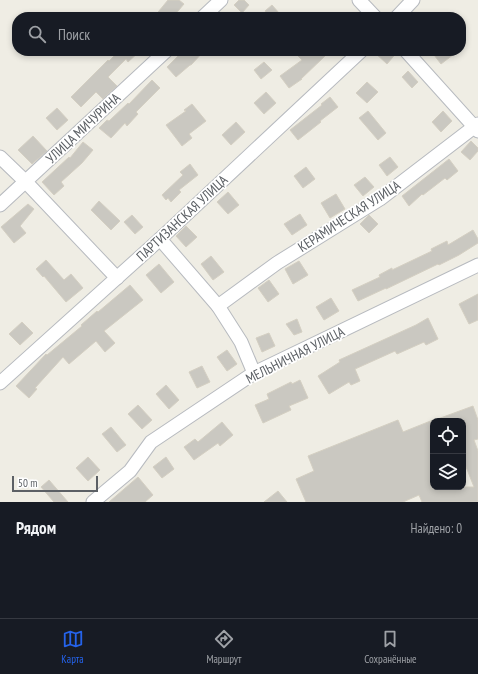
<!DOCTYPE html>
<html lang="ru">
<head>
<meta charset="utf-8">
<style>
  body { margin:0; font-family:"PT Sans Narrow",sans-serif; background:#242831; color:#f1f3f6 }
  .controls { position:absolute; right:12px; bottom:12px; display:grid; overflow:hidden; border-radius:8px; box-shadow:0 2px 6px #0003 }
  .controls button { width:36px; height:36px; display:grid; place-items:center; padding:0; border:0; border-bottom:1px solid #363941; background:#171b24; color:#f1f3f6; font:20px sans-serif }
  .scale { position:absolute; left:12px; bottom:10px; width:86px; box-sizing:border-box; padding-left:4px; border:2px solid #5c6065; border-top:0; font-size:11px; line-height:14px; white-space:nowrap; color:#5c6065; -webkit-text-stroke:3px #fff; paint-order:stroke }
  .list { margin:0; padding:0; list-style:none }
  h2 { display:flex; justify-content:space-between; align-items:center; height:52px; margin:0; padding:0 16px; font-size:17px }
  h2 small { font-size:13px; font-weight:400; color:#9ea1a6 }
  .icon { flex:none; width:22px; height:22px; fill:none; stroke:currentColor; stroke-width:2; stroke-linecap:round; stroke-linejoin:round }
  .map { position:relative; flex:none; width:478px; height:502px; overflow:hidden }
  .search { position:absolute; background:#171b24; box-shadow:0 2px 6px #0003; left:12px; right:12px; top:12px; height:44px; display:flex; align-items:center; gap:10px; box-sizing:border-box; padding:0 14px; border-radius:16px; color:#9ea1a6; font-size:15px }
  .sheet { height:116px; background:#171b24 }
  nav { display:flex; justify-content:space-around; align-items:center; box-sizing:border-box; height:56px; border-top:1px solid #363941; background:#171b24; font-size:11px; color:#9ea1a6 }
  nav a { display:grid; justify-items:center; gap:2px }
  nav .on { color:#2563eb }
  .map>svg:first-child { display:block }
  .building { fill:#cac8c1; stroke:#d4cfc2 }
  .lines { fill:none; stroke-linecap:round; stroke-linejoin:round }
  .minor-casing { stroke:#b7babf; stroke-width:15 }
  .minor { stroke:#fff; stroke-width:13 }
  .labels { text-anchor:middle; stroke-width:3.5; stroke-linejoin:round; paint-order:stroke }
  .street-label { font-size:14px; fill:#5c6065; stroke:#fff }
</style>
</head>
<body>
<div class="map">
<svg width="478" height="502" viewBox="0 0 478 502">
  <rect width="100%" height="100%" fill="#efede4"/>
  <!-- building -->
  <g class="building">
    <polygon points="168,0 179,0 184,4 173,17 154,17"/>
    <polygon points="239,0 244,0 249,5 242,13 234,5"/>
    <polygon points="272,5 279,13 273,17 270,17 265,11"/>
    <polygon points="118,51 140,51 128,62 126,59 108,77 117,86 103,99 96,92 81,107 71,97 108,60 109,61 118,52"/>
    <polygon points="183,51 204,51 191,65 190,65 176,77 167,67"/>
    <polygon points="304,51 320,51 325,56 301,79 302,79 289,88 280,76 302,60 298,56"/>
    <polygon points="373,51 398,51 387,64"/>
    <polygon points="431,51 458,51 441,64"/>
    <polygon points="264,62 272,70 261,79 254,70"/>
    <polygon points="408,71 418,82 412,88 402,77"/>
    <polygon points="152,80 160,88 136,112 138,114 127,126 125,123 111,138 99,128 107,120 109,121 128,103 129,104"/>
    <polygon points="367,82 378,92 367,103 356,93"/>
    <polygon points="266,92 276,103 264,114 254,103"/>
    <polygon points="330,97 338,107 320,121 321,122 298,140 290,130 322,105 321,104"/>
    <polygon points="192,104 206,121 189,134 192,138 182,146 166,125 186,111 184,110"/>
    <polygon points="57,108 68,120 57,130 46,118"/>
    <polygon points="368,111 386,133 378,140 359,118"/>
    <polygon points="443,111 452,121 441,132 432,122"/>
    <polygon points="236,122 245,132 231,145 222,135"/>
    <polygon points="33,136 47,151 32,164 18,150"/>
    <polygon points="471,141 478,148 478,151 470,160 461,152"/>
    <polygon points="83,142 93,150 82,163 61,182 64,186 54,195 42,182 69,157 70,158"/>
    <polygon points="390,157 398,167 387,176 379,165"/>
    <polygon points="449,159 458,171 447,180 445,178 423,195 422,194 409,206 402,196"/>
    <polygon points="190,164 198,175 179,190 181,192 171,202 168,198 166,200 162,195 183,175 180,172"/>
    <polygon points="306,167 315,179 303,188 294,176"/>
    <polygon points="365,177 374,187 363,196 354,185"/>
    <polygon points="228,192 239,205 228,214 217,202"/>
    <polygon points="336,194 345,209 330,218 321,203"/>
    <polygon points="99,201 120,221 111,230 91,210"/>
    <polygon points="28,204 34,209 20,226 26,233 14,243 1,227"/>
    <polygon points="300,214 307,225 292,235 284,224"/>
    <polygon points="132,215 143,227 135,234 124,222"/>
    <polygon points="369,215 378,224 369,233 360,224"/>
    <polygon points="186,226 197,237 186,247 176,236"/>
    <polygon points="473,230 478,239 478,243 459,255 439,265 438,264 386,289 386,288 358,301 352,290 380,277 379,275 392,268 392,270 432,251 431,249 447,241 448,245"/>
    <polygon points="211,256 224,272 213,280 201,264"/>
    <polygon points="46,260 64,280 71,274 83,288 66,302 44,276 43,277 36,269"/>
    <polygon points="299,261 308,275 293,284 285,269"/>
    <polygon points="159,264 174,282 161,293 146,275"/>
    <polygon points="269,280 279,294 268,302 258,288"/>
    <polygon points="130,285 143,300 104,331 115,343 105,352 96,341 69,364 63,357 35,388 37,389 29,398 16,386 46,354 47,355 82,326 81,325 97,311 98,312"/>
    <polygon points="478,294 478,320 469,324 459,304"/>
    <polygon points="331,298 339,311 324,320 316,307"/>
    <polygon points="428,318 438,339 426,345 424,342 397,354 395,351 355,369 360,381 351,385 349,382 329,394 318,376 340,362 339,360 416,325"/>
    <polygon points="297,319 302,332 294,335 286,324"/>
    <polygon points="22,322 33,333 20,345 9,334"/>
    <polygon points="269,333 275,346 262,352 256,338"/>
    <polygon points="227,350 237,364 227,371 217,357"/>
    <polygon points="202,366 210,382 197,388 189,372"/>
    <polygon points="300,380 308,398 289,406 291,410 263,423 255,405 269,399 267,394 291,382 292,384"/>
    <polygon points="166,385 179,400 169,409 156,394"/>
    <polygon points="138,405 152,420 142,429 128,414"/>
    <polygon points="473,406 478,420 478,439 474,440 478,451 478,502 422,502 419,495 403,502 306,502 296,479 314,471 308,456 398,420 403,432 433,420 433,487 474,487 463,459 463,421 435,421 435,420"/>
    <polygon points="222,422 233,435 220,446 218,443 194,460 184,447 195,439 198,442"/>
    <polygon points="111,427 126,445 117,452 102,434"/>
    <polygon points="88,457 100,470 88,481 76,468"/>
    <polygon points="166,457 174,469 162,478 153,467"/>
    <polygon points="138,477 153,495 145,502 109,502"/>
    <polygon points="49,480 68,502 54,502 41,487"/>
    <polygon points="278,491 287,502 264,502"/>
  </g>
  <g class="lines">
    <!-- minor casing -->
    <g class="minor-casing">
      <g id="minor">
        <polyline points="359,0 375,17"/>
        <polyline points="203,17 221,0"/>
        <polyline points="397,17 413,0"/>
        <polyline points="406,51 478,131"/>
        <polyline points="0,157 25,181 117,278"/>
        <polyline points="0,205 166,51"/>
        <polyline points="160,239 218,306 241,342 254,373"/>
        <polyline points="218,306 277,263 380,199 474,127 478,124"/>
        <polyline points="0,383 160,239 361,51"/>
        <polyline points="93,502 130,471 151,442 254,373 478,265"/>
      </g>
    </g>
    <!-- minor -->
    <use href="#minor" class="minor"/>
  </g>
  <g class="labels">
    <!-- street labels -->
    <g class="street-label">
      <text transform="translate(83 128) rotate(-43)" y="5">УЛИЦА МИЧУРИНА</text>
      <text transform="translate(349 216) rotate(-33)" y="5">КЕРАМИЧЕСКАЯ УЛИЦА</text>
      <text transform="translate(182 218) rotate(-43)" y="5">ПАРТИЗАНСКАЯ УЛИЦА</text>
      <text transform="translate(295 355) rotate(-27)" y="5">МЕЛЬНИЧНАЯ УЛИЦА</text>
    </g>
  </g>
</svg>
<div class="controls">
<button><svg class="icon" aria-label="locate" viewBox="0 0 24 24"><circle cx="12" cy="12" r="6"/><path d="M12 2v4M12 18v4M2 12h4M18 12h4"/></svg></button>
<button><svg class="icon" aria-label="layers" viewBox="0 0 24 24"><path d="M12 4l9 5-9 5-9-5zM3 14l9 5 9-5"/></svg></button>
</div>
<div class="scale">50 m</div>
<div class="search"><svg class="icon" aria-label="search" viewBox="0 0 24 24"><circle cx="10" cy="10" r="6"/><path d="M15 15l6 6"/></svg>Поиск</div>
</div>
<section class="sheet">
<h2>Рядом<small>Найдено: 0</small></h2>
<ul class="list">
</ul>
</section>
<nav>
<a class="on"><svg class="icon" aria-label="map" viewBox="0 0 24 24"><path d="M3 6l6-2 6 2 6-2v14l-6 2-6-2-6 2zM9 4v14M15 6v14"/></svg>Карта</a>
<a><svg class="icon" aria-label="directions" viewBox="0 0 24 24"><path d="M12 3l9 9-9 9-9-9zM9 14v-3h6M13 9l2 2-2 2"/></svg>Маршрут</a>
<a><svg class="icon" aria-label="saved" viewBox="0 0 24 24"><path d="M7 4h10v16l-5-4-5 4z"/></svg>Сохранённые</a>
</nav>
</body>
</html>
